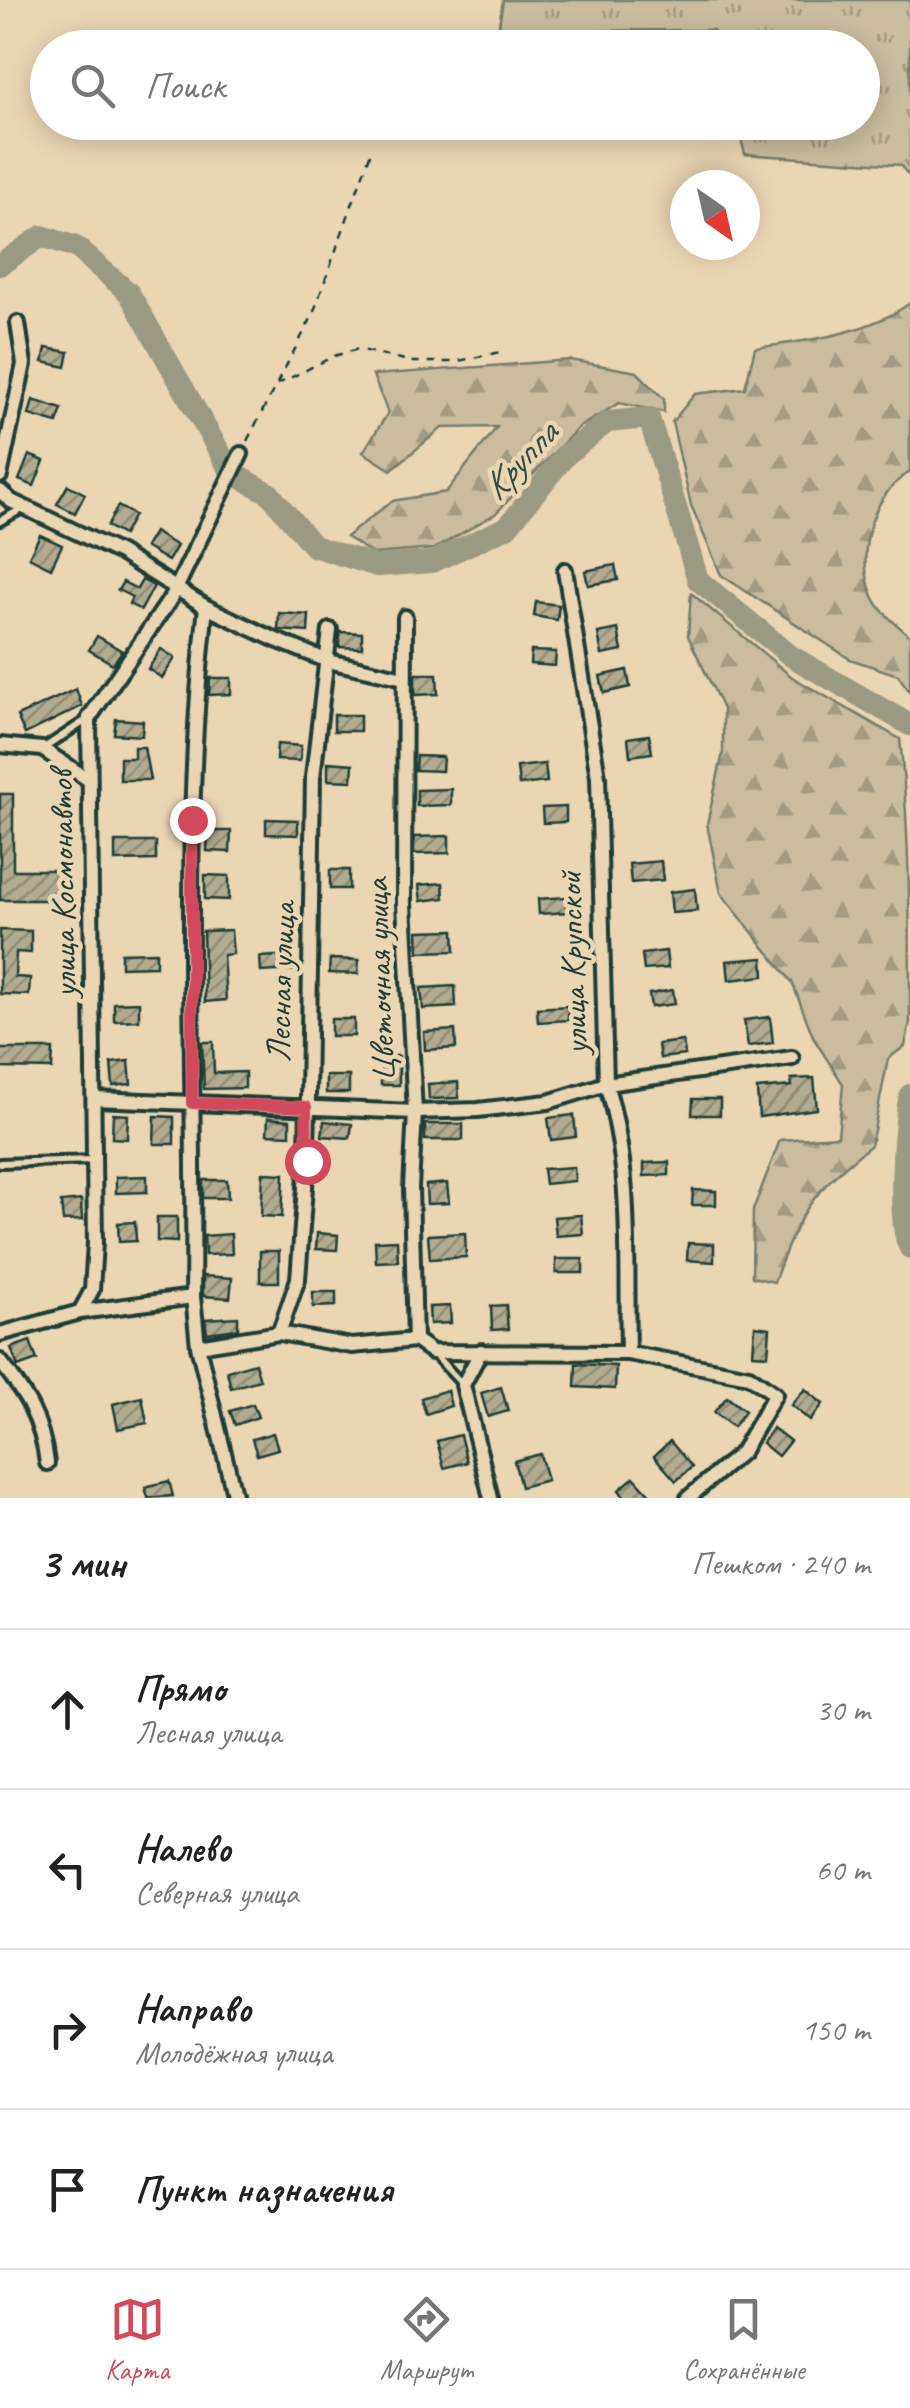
<!DOCTYPE html>
<html lang="ru">
<head>
<meta charset="utf-8">
<style>
  body { margin:0; font-family:Caveat,sans-serif; background:#f2f2f2; color:#222 }
  .compass { position:absolute; left:670px; top:170px; width:90px; height:90px; border-radius:50%; background:#fff; box-shadow:0 5px 25px #0003; rotate:146deg }
  .stop { position:absolute; width:30px; height:30px; margin:-22px; border:8px solid #d1495b; border-radius:50%; background:#fff }
  .stop.end { background:#d1495b; border-color:#fff; box-shadow:0 2px 10px #0008 }
  .list { margin:0; padding:0; list-style:none }
  h2 { display:flex; justify-content:space-between; align-items:center; height:130px; margin:0; padding:0 40px; font-size:42px }
  h2 small { font-size:32px; font-weight:400; color:#767676 }
  .list li { display:grid; grid-template-columns:65px 1fr auto; gap:30px; align-items:center; box-sizing:border-box; height:160px; padding:0 40px; border-top:2px solid #e0e0e0 }
  .list b { display:block; font-size:38px; white-space:nowrap }
  .list p { margin:0; font-size:32px; white-space:nowrap; color:#767676 }
  .list em { font-size:32px; font-style:normal; color:#767676 }
  .icon { flex:none; width:55px; height:55px; fill:none; stroke:currentColor; stroke-width:2; stroke-linecap:round; stroke-linejoin:round }
  .map { position:relative; flex:none; width:910px; height:1498px; overflow:hidden }
  .search { position:absolute; background:#fff; box-shadow:0 5px 25px #0003; left:30px; right:30px; top:30px; height:110px; display:flex; align-items:center; gap:25px; box-sizing:border-box; padding:0 35px; border-radius:55px; color:#767676; font-size:38px }
  .sheet { height:770px; background:#fff }
  nav { display:flex; justify-content:space-around; align-items:center; box-sizing:border-box; height:140px; border-top:2px solid #e0e0e0; background:#fff; font-size:28px; color:#767676 }
  nav a { display:grid; justify-items:center; gap:5px }
  nav .on { color:#d1495b }
  .map>svg:first-child { display:block }
  .grass { fill:url(#grass-tufts); stroke:#747d6a; stroke-width:2.5 }
  .forest { fill:url(#forest-firs); stroke:#747d6a; stroke-width:2.5 }
  .lines { fill:none; stroke-linecap:round; stroke-linejoin:round }
  .river { stroke:#9a9a82; stroke-width:22 }
  .building { fill:url(#building-hatch); stroke:#1f3d34; stroke-width:2.5 }
  .service-casing { stroke:#1f3d34; stroke-width:14 }
  .minor-casing { stroke:#1f3d34; stroke-width:20 }
  .path { stroke:#1f3d34; stroke-width:2.5; stroke-dasharray:8 8; stroke-linecap:butt }
  .service { stroke:#ebd6b4; stroke-width:6 }
  .minor { stroke:#ebd6b4; stroke-width:12 }
  .route { stroke:#d1495b; stroke-width:12 }
  .labels { text-anchor:middle; stroke-width:9; stroke-linejoin:round; paint-order:stroke }
  .street-label { font-size:35px; fill:#1f3d34; stroke:#ebd6b4 }
  .water-label { font-size:38px; font-style:italic; fill:#314b40; stroke:#ebd6b4 }
</style>
</head>
<body>
<div class="map">
<svg width="910" height="1498" viewBox="0 0 910 1498">
  <defs>
    <pattern id="grass-tufts" width="24" height="20" patternUnits="userSpaceOnUse" patternTransform="scale(2.5)"><rect width="24" height="20" fill="#cabd9f"/><path d="M3 7l-1-3M5 7V3M7 7l1-3M15 17l-1-3M17 17v-4M19 17l1-3" fill="none" stroke="#a39b82"/></pattern>
    <pattern id="forest-firs" width="22" height="20" patternUnits="userSpaceOnUse" patternTransform="scale(2.5)"><rect width="22" height="20" fill="#cabd9f"/><path d="M5 1l3.5 6h-7zM16 11l3.5 6h-7z" fill="#a39b82"/></pattern>
    <pattern id="building-hatch" width="6" height="6" patternUnits="userSpaceOnUse" patternTransform="scale(2.5)"><rect width="6" height="6" fill="#b2ab90"/><path d="M-1 1l2-2M0 6l6-6M5 7l2-2" fill="none" stroke="#908c76"/></pattern>
  </defs>
  <rect width="100%" height="100%" fill="#ebd6b4"/>
  <filter id="ink" filterUnits="userSpaceOnUse"><feTurbulence type="fractalNoise" baseFrequency=".01" numOctaves="2"/><feDisplacementMap in="SourceGraphic" scale="20" xChannelSelector="R" yChannelSelector="G"/><feConvolveMatrix kernelMatrix="1 2 1 2 8 2 1 2 1" color-interpolation-filters="sRGB"/></filter>
  <g filter="url(#ink)">
    <!-- grass -->
    <polygon class="grass" points="503,0 910,0 910,177 900,165 745,154 737,123 862,122 862,48 718,47 713,30 498,31"/>
    <!-- forest -->
    <g class="forest">
      <path d="M910,303V472C870,495 855,556 873,596C879,611 898,626 910,636V692L898,675L850,659L721,575L691,505L672,422L695,394L745,388L755,348C806,341 868,334 910,303Z"/>
      <polygon points="570,360 637,372 664,399 664,412 619,403 578,428 495,514 434,549 373,554 346,537 392,501 446,492 497,427 442,428 391,470 363,452 388,413 373,375"/>
      <path d="M691,593L792,677L900,739C910,833 910,928 910,1023L905,1046L888,1059L871,1145C810,1194 801,1209 774,1282L752,1277L753,1210L780,1140L838,1136L843,1084L814,1039L792,982L721,893L707,824L723,753V709L688,636Z"/>
    </g>
    <g class="lines">
      <!-- river -->
      <g class="river">
        <polyline points="0,265 42,236 76,247 129,293 231,472 269,493 313,546 377,566 432,562 507,527 566,455 607,422 649,418 698,580 791,656 910,725"/>
        <path d="M910,1095C904,1123 896,1227 910,1248"/>
      </g>
    </g>
    <!-- building -->
    <g class="building">
      <polygon points="46,348 69,352 66,367 43,362"/>
      <polygon points="33,400 62,409 57,423 29,415"/>
      <polygon points="29,455 44,461 34,486 19,480"/>
      <polygon points="68,485 85,494 75,513 57,504"/>
      <polygon points="118,506 134,515 123,535 107,526"/>
      <polygon points="154,532 177,546 168,561 145,547"/>
      <polygon points="40,535 62,545 51,568 29,557"/>
      <polygon points="615,565 618,580 588,585 585,571"/>
      <polygon points="142,580 154,586 141,610 129,604 132,597 118,590 123,582 137,589"/>
      <polygon points="536,602 559,605 557,620 534,616"/>
      <polygon points="279,613 309,615 308,632 278,630"/>
      <polygon points="618,629 622,651 602,655 598,633"/>
      <polygon points="340,632 362,633 362,648 339,647"/>
      <polygon points="97,636 122,651 113,664 89,650"/>
      <polygon points="161,649 175,658 162,678 148,669"/>
      <polygon points="531,651 556,652 555,666 530,664"/>
      <polygon points="627,670 630,687 604,693 600,676"/>
      <polygon points="415,674 437,674 438,694 415,695"/>
      <polygon points="210,678 231,678 231,694 209,695"/>
      <polygon points="76,689 82,706 25,734 17,716"/>
      <rect x="334" y="715" width="26" height="16"/>
      <polygon points="116,719 143,721 142,736 114,734"/>
      <polygon points="649,735 652,753 630,756 628,738"/>
      <polygon points="277,744 301,746 300,761 276,760"/>
      <polygon points="134,747 144,747 150,780 120,780 120,758 134,758"/>
      <polygon points="416,756 443,757 442,771 415,770"/>
      <polygon points="328,762 353,764 352,781 328,780"/>
      <polygon points="545,764 547,782 519,785 517,767"/>
      <polygon points="451,789 451,805 417,806 417,790"/>
      <polygon points="0,794 13,794 13,870 58,870 58,900 0,900"/>
      <polygon points="566,807 566,822 543,823 542,808"/>
      <polygon points="266,819 298,820 298,835 266,834"/>
      <polygon points="208,831 231,831 230,852 207,851"/>
      <polygon points="449,836 449,853 414,854 414,837"/>
      <polygon points="115,842 156,842 156,860 115,861"/>
      <polygon points="661,861 663,880 631,883 629,864"/>
      <rect x="330" y="870" width="19" height="19"/>
      <polygon points="205,875 229,876 229,900 205,899"/>
      <polygon points="443,883 444,898 421,901 419,885"/>
      <polygon points="695,889 697,911 672,913 670,892"/>
      <polygon points="566,897 567,912 539,914 538,899"/>
      <polygon points="0,930 31,931 31,953 16,952 15,977 30,978 29,995 0,994"/>
      <polygon points="231,930 233,954 223,955 226,1000 205,1002 203,931"/>
      <polygon points="454,930 455,951 419,952 418,931"/>
      <polygon points="666,951 668,968 644,970 642,954"/>
      <polygon points="156,952 156,966 121,967 121,953"/>
      <polygon points="292,955 293,970 261,972 260,957"/>
      <polygon points="763,958 764,976 729,980 727,961"/>
      <polygon points="330,959 359,960 358,974 329,973"/>
      <polygon points="455,986 456,1007 423,1009 421,988"/>
      <polygon points="673,990 675,1004 651,1007 649,994"/>
      <polygon points="139,1002 139,1020 114,1021 114,1003"/>
      <polygon points="568,1006 568,1020 538,1022 537,1008"/>
      <polygon points="770,1017 773,1043 748,1046 744,1020"/>
      <rect x="331" y="1019" width="23" height="17"/>
      <polygon points="455,1030 456,1048 425,1050 424,1032"/>
      <polygon points="683,1041 685,1055 660,1058 658,1044"/>
      <polygon points="202,1042 213,1042 214,1073 245,1072 245,1088 204,1089"/>
      <polygon points="0,1049 53,1049 52,1069 0,1068"/>
      <rect x="381" y="1056" width="18" height="29"/>
      <polygon points="129,1061 131,1084 113,1086 111,1063"/>
      <rect x="326" y="1076" width="23" height="17"/>
      <polygon points="814,1078 817,1109 759,1117 757,1089 792,1086 791,1079"/>
      <polygon points="458,1082 459,1098 429,1099 428,1084"/>
      <polygon points="693,1099 720,1099 720,1115 692,1115"/>
      <polygon points="113,1114 128,1115 127,1139 112,1138"/>
      <polygon points="574,1115 576,1137 551,1140 548,1118"/>
      <polygon points="155,1116 174,1117 174,1144 154,1144"/>
      <polygon points="268,1118 290,1120 290,1135 267,1134"/>
      <polygon points="324,1121 352,1124 350,1138 322,1136"/>
      <rect x="425" y="1124" width="38" height="16"/>
      <polygon points="669,1162 669,1175 644,1176 644,1163"/>
      <polygon points="574,1167 575,1181 545,1184 543,1169"/>
      <polygon points="263,1173 284,1174 282,1217 261,1216"/>
      <polygon points="147,1176 147,1192 116,1193 116,1177"/>
      <polygon points="203,1180 227,1180 228,1198 203,1198"/>
      <polygon points="447,1183 449,1203 427,1204 426,1185"/>
      <polygon points="693,1190 716,1191 716,1205 692,1205"/>
      <polygon points="81,1200 82,1220 63,1221 61,1202"/>
      <polygon points="581,1215 583,1234 556,1236 554,1217"/>
      <polygon points="157,1217 177,1217 177,1242 157,1241"/>
      <polygon points="135,1222 136,1241 119,1242 118,1223"/>
      <polygon points="317,1233 338,1235 337,1250 316,1249"/>
      <polygon points="465,1233 466,1257 430,1259 428,1235"/>
      <polygon points="231,1234 232,1254 205,1255 204,1236"/>
      <polygon points="397,1240 398,1261 376,1262 375,1241"/>
      <polygon points="688,1243 714,1244 714,1262 687,1260"/>
      <rect x="260" y="1251" width="19" height="31"/>
      <rect x="556" y="1259" width="27" height="14"/>
      <polygon points="203,1276 232,1278 230,1298 203,1296"/>
      <polygon points="313,1292 336,1292 336,1306 313,1307"/>
      <polygon points="506,1305 508,1329 492,1330 491,1306"/>
      <polygon points="450,1306 451,1323 430,1324 429,1307"/>
      <polygon points="238,1317 238,1329 207,1333 205,1319"/>
      <polygon points="755,1326 770,1328 768,1355 753,1354"/>
      <polygon points="30,1341 37,1360 18,1367 11,1348"/>
      <polygon points="255,1363 260,1380 231,1388 227,1371"/>
      <polygon points="576,1364 616,1366 615,1389 575,1387"/>
      <polygon points="501,1387 508,1411 488,1417 481,1393"/>
      <polygon points="805,1389 823,1404 810,1421 791,1405"/>
      <polygon points="447,1390 451,1406 426,1414 421,1398"/>
      <polygon points="142,1397 147,1423 118,1429 113,1404"/>
      <polygon points="727,1397 745,1411 733,1427 714,1412"/>
      <polygon points="253,1404 258,1417 235,1425 230,1411"/>
      <polygon points="773,1428 790,1441 778,1456 762,1443"/>
      <polygon points="273,1433 278,1449 257,1455 252,1439"/>
      <polygon points="460,1435 467,1462 444,1468 437,1441"/>
      <polygon points="670,1441 692,1467 676,1481 654,1456"/>
      <polygon points="540,1454 547,1480 521,1487 514,1461"/>
      <polygon points="634,1477 653,1498 625,1498 619,1490"/>
      <polygon points="169,1481 173,1496 148,1498 145,1487"/>
    </g>
    <g class="lines">
      <!-- service casing -->
      <g class="service-casing">
        <g id="service">
          <polyline points="0,521 24,508"/>
          <polyline points="44,748 88,719"/>
          <polyline points="0,1163 92,1160"/>
          <polyline points="433,1353 462,1384"/>
        </g>
      </g>
      <!-- minor casing -->
      <g class="minor-casing">
        <g id="minor">
          <polyline points="0,476 24,364 18,323"/>
          <polyline points="0,491 11,501 120,553 206,607 276,640 328,661 404,678"/>
          <path d="M565,570L598,777L606,1084C633,1169 626,1265 628,1353"/>
          <path d="M206,607C180,836 196,1067 193,1297L198,1346L235,1498"/>
          <polyline points="405,617 404,904 415,1112 411,1188 415,1340"/>
          <polyline points="0,745 42,749 89,780"/>
          <polyline points="95,1099 415,1112 478,1110 548,1102 606,1084 792,1058"/>
          <polyline points="80,1312 92,1290 95,1243 89,718 173,595 241,454"/>
          <polyline points="279,1333 298,1279 307,1161 313,777 330,630"/>
          <polyline points="0,1334 80,1312 193,1297"/>
          <polyline points="198,1346 279,1333 352,1346 415,1340 432,1352 628,1353 749,1376 775,1394 742,1452 688,1498"/>
          <polyline points="481,1351 463,1385 491,1498"/>
          <path d="M0,1361C26,1395 42,1419 47,1463"/>
        </g>
      </g>
      <!-- path -->
      <g class="path">
        <polyline points="277,383 312,317 372,149"/>
        <polyline points="247,441 276,385 334,356 358,349 413,362 454,362 505,351"/>
      </g>
      <!-- service -->
      <use href="#service" class="service"/>
      <!-- minor -->
      <use href="#minor" class="minor"/>
    </g>
  </g>
  <g class="lines" filter="url(#ink)">
    <!-- route -->
    <polyline class="route" points="192,820 192,1103 306,1107 307,1161"/>
  </g>
  <g class="labels">
    <!-- street labels -->
    <g class="street-label">
      <text transform="translate(62 884) rotate(-91)" y="12">улица Космонавтов</text>
      <text transform="translate(572 963) rotate(-92)" y="12">улица Крупской</text>
      <text transform="translate(379 980) rotate(-92)" y="12">Цветочная улица</text>
      <text transform="translate(280 982) rotate(-88)" y="12">Лесная улица</text>
    </g>
    <!-- water labels -->
    <g class="water-label">
      <text transform="translate(519 460) rotate(-47)" y="13">Круппа</text>
    </g>
  </g>
</svg>
<svg class="compass" viewBox="-18 -18 36 36"><path d="M0-13l5 13h-10z" fill="#e53935"/><path d="M0 13l5-13h-10z" fill="#767676"/></svg>
<div class="stop" style="left:307px;top:1161px"></div>
<div class="stop end" style="left:192px;top:820px"></div>
<div class="search"><svg class="icon" aria-label="search" viewBox="0 0 24 24"><circle cx="10" cy="10" r="6"/><path d="M15 15l6 6"/></svg>Поиск</div>
</div>
<section class="sheet">
<h2>3 мин<small>Пешком · 240 m</small></h2>
<ul class="list">
<li><svg class="icon" aria-label="ahead" viewBox="0 0 24 24"><path d="M12 20V5M6 11l6-6 6 6"/></svg><div><b>Прямо</b><p>Лесная улица</p></div><em>30 m</em></li>
<li><svg class="icon" aria-label="left" viewBox="0 0 24 24"><path d="M17 20v-9H6M10 6l-5 5 5 5"/></svg><div><b>Налево</b><p>Северная улица</p></div><em>60 m</em></li>
<li><svg class="icon" aria-label="right" viewBox="0 0 24 24"><path d="M7 20v-9h11M14 6l5 5-5 5"/></svg><div><b>Направо</b><p>Молодёжная улица</p></div><em>150 m</em></li>
<li><svg class="icon" aria-label="arrive" viewBox="0 0 24 24"><path d="M6 21V4h12l-3 4 3 4H6"/></svg><div><b>Пункт назначения</b></div></li>
</ul>
</section>
<nav>
<a class="on"><svg class="icon" aria-label="map" viewBox="0 0 24 24"><path d="M3 6l6-2 6 2 6-2v14l-6 2-6-2-6 2zM9 4v14M15 6v14"/></svg>Карта</a>
<a><svg class="icon" aria-label="directions" viewBox="0 0 24 24"><path d="M12 3l9 9-9 9-9-9zM9 14v-3h6M13 9l2 2-2 2"/></svg>Маршрут</a>
<a><svg class="icon" aria-label="saved" viewBox="0 0 24 24"><path d="M7 4h10v16l-5-4-5 4z"/></svg>Сохранённые</a>
</nav>
</body>
</html>
